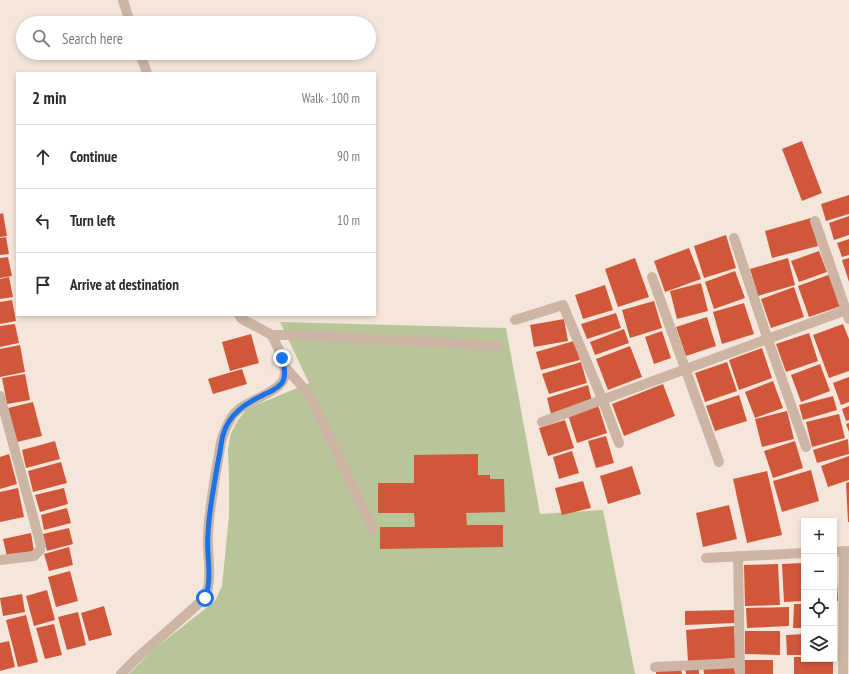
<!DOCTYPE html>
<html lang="en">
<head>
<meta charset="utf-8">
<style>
  body { margin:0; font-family:"PT Sans Narrow",sans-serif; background:#f7f7f7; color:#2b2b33 }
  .controls { position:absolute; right:12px; bottom:12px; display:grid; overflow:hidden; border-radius:0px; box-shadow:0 2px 6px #0003 }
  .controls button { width:36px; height:36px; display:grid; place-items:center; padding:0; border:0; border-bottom:1px solid #e1e1e2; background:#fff; color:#2b2b33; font:20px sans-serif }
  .stop { position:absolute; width:12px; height:12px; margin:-9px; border:3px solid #1a73e8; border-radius:50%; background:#fff }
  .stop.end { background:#1a73e8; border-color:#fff; box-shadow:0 1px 4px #0008 }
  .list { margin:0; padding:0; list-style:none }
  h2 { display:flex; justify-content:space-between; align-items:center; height:52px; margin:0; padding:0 16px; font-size:17px }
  h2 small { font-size:13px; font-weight:400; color:#7c7c81 }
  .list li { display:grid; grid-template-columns:26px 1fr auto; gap:12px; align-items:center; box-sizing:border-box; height:64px; padding:0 16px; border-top:1px solid #e1e1e2 }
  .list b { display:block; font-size:15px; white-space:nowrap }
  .list em { font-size:13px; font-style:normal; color:#7c7c81 }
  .icon { flex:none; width:22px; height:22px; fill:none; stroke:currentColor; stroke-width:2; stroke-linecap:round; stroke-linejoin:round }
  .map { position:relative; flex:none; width:849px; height:674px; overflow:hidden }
  .search { position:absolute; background:#fff; box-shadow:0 2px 6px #0003; left:16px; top:16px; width:360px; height:44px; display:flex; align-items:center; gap:10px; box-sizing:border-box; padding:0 14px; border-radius:22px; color:#7c7c81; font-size:15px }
  .panel { position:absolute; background:#fff; box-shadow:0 2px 6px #0003; left:16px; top:72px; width:360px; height:244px; border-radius:0px }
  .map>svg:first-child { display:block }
  .green { fill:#b8c599 }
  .building { fill:#d1573b }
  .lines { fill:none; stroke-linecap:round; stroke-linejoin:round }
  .minor { stroke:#cdb5a5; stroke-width:10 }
  .route { stroke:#1a73e8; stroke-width:5 }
</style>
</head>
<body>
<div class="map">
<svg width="849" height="674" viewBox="0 0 849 674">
  <rect width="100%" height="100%" fill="#f4e6da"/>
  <!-- green -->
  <polygon class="green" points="280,322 506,328 540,514 603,510 635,674 129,674 153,650 215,601 222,586 229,516 229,480 228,448 231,433 238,420 247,409 309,383"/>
  <!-- building -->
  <g class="building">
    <polygon points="802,141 822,193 802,201 782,149"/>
    <polygon points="849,195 849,214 826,221 821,204"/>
    <polygon points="3,213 7,236 0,237 0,214"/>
    <polygon points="849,216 849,235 834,240 829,223"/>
    <polygon points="811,218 818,246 772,258 765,231"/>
    <polygon points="726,235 736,268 704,278 694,246"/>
    <polygon points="6,237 9,254 0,255 0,238"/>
    <polygon points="849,239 849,255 842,257 837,243"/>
    <polygon points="689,248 701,279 665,292 654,261"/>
    <polygon points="819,251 827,272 799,282 791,261"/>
    <polygon points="8,257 12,276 0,278 0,258"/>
    <polygon points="635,258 649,297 618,307 605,269"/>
    <polygon points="788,258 795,285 758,296 750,269"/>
    <polygon points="849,258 849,282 842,260"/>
    <polygon points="735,271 745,298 714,309 705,282"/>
    <polygon points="831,274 841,306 809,317 798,286"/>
    <polygon points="9,277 13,297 0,299 0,279"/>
    <polygon points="701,283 708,311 677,319 670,291"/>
    <polygon points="605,285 613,310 583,319 575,295"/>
    <polygon points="794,287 804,317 771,328 761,299"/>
    <polygon points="12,300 16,321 0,324 0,302"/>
    <polygon points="654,301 662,328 630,338 622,310"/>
    <polygon points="744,303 754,334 722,344 713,312"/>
    <polygon points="616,313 621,328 587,339 581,324"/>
    <polygon points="707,317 716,346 686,356 676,327"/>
    <polygon points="564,319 568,341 534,347 530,325"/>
    <polygon points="15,324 19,343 0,347 0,326"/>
    <polygon points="843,324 849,339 849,371 829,378 813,335"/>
    <polygon points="624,329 629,343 595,355 590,342"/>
    <polygon points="662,331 671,358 654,364 645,337"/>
    <polygon points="809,333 818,361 786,372 776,344"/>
    <polygon points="251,334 259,363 230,371 222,342"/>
    <polygon points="574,341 580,360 541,370 536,352"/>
    <polygon points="20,345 25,372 0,377 0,349"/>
    <polygon points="630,346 642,377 608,390 596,359"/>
    <polygon points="762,348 772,378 739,390 729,360"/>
    <polygon points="581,362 587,383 549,394 542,374"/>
    <polygon points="727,362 737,391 705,402 695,373"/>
    <polygon points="820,364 830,391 801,402 791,375"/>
    <polygon points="242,369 247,384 213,394 208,379"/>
    <polygon points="25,374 30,400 7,404 2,378"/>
    <polygon points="849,377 849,402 841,405 833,383"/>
    <polygon points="773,381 783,408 755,418 745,392"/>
    <polygon points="663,384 675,416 624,436 612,404"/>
    <polygon points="588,385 592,401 551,414 547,398"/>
    <polygon points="739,395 747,421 715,431 706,406"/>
    <polygon points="833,396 837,410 803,420 799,405"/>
    <polygon points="33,402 42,436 17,442 8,408"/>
    <polygon points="598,405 607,433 577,443 568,415"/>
    <polygon points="849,406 849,420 846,421 842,409"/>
    <polygon points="787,411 794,439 762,447 755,419"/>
    <polygon points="839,414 845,438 812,447 806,422"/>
    <polygon points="565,420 574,448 548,456 539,428"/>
    <polygon points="849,423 849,432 846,424"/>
    <polygon points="606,436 614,463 596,468 588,441"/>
    <polygon points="848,439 849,454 817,463 813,450"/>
    <polygon points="55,441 60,459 26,468 22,450"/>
    <polygon points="795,441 803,468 773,478 764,451"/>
    <polygon points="572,451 579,473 559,479 553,457"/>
    <polygon points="9,454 17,484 0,489 0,457"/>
    <polygon points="478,454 478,475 490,475 490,479 504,479 505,512 466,513 467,525 503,525 503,547 380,549 380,527 415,527 414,513 378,513 378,483 414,483 414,455"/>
    <polygon points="849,456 849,480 828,487 821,466"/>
    <polygon points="61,462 67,483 33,492 28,471"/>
    <polygon points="632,466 641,494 608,504 600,476"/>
    <polygon points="811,470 819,501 782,512 773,481"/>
    <polygon points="767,471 782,535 747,543 733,479"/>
    <polygon points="583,481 591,508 562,515 555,488"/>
    <polygon points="849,482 849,522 848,522 846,483"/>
    <polygon points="18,488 24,517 0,522 0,492"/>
    <polygon points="64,488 68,504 40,512 35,495"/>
    <polygon points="729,505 737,539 703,547 696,513"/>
    <polygon points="67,508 71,523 44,530 41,515"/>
    <polygon points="69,528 73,544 47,551 43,534"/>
    <polygon points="31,533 34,551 7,556 3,539"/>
    <polygon points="69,547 73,565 49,571 44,554"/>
    <polygon points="834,561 836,561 838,601 834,601"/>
    <polygon points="804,563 804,601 784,602 782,564"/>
    <polygon points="778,564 780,605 745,606 744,565"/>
    <polygon points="70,571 78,601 56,607 48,577"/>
    <polygon points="47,590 55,620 34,626 26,596"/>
    <polygon points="22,594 25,612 3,616 0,598"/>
    <polygon points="794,604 804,604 804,628 793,628"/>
    <polygon points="104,606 112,635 89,641 81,613"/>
    <polygon points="789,607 789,626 747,628 746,608"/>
    <polygon points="735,610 735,623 685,625 685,611"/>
    <polygon points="78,612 86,645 67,650 58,617"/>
    <polygon points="26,615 38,662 18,667 6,620"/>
    <polygon points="54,624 62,655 45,659 36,628"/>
    <polygon points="734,626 736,658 688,662 686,630"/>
    <polygon points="745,631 780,631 780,655 745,654"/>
    <polygon points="804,634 804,655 787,655 786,635"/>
    <polygon points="9,641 15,667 0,671 0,643"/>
    <polygon points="794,657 804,657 804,659 833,659 833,674 794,674"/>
    <rect x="745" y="660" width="28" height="14"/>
    <polygon points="734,666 735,674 704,674 703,667"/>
    <polygon points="685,668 699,668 699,674 686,674"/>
    <polygon points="656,669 681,669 682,674 656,674"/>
  </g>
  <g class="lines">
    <!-- minor -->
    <g class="minor">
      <polyline points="123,0 130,23"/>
      <polyline points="140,53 147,73"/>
      <polyline points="815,221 849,319"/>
      <polyline points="734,238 768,340 806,447"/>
      <polyline points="652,277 719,462"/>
      <polyline points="239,315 242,319 272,335 300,335 499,346"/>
      <polyline points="515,320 563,305 603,401 619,443"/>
      <polyline points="284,366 309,394 373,529"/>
      <polyline points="0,396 41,546 40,550 34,556 0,560"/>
      <polyline points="542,422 849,309"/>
      <polyline points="834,552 849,551"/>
      <polyline points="738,556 740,674"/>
      <polyline points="706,558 804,553"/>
      <polyline points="655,667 740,663"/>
      <path d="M121,674L137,658L205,598C213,578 207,555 208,535C209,510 214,484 218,460C220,451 220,441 224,433C227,425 231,415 238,410C248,401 281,391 284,378C288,364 277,347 272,335"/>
      <polyline points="843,674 844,551"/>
    </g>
  </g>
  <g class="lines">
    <!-- route -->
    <path class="route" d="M205,598C213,578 206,555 208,534C209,510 214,486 218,462C220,453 221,443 223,435C229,413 247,403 265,394C270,392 277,388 281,384C287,377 284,366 282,358"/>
  </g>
</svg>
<div class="controls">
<button>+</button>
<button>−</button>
<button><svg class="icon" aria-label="locate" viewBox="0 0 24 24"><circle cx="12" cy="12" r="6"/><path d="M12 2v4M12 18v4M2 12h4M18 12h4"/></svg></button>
<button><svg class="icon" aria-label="layers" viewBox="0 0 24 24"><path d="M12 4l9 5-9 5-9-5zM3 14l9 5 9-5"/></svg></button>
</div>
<div class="stop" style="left:205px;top:598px"></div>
<div class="stop end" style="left:282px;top:358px"></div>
<div class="search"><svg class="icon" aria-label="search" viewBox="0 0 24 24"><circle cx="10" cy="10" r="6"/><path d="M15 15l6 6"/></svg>Search here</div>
<section class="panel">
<h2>2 min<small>Walk · 100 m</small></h2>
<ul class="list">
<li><svg class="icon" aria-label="ahead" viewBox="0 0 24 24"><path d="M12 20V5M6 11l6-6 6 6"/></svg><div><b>Continue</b></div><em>90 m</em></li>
<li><svg class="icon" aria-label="left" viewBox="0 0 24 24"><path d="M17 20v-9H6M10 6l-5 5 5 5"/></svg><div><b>Turn left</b></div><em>10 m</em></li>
<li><svg class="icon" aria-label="arrive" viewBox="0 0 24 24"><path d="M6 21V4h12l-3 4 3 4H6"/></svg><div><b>Arrive at destination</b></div></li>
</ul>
</section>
</div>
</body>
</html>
